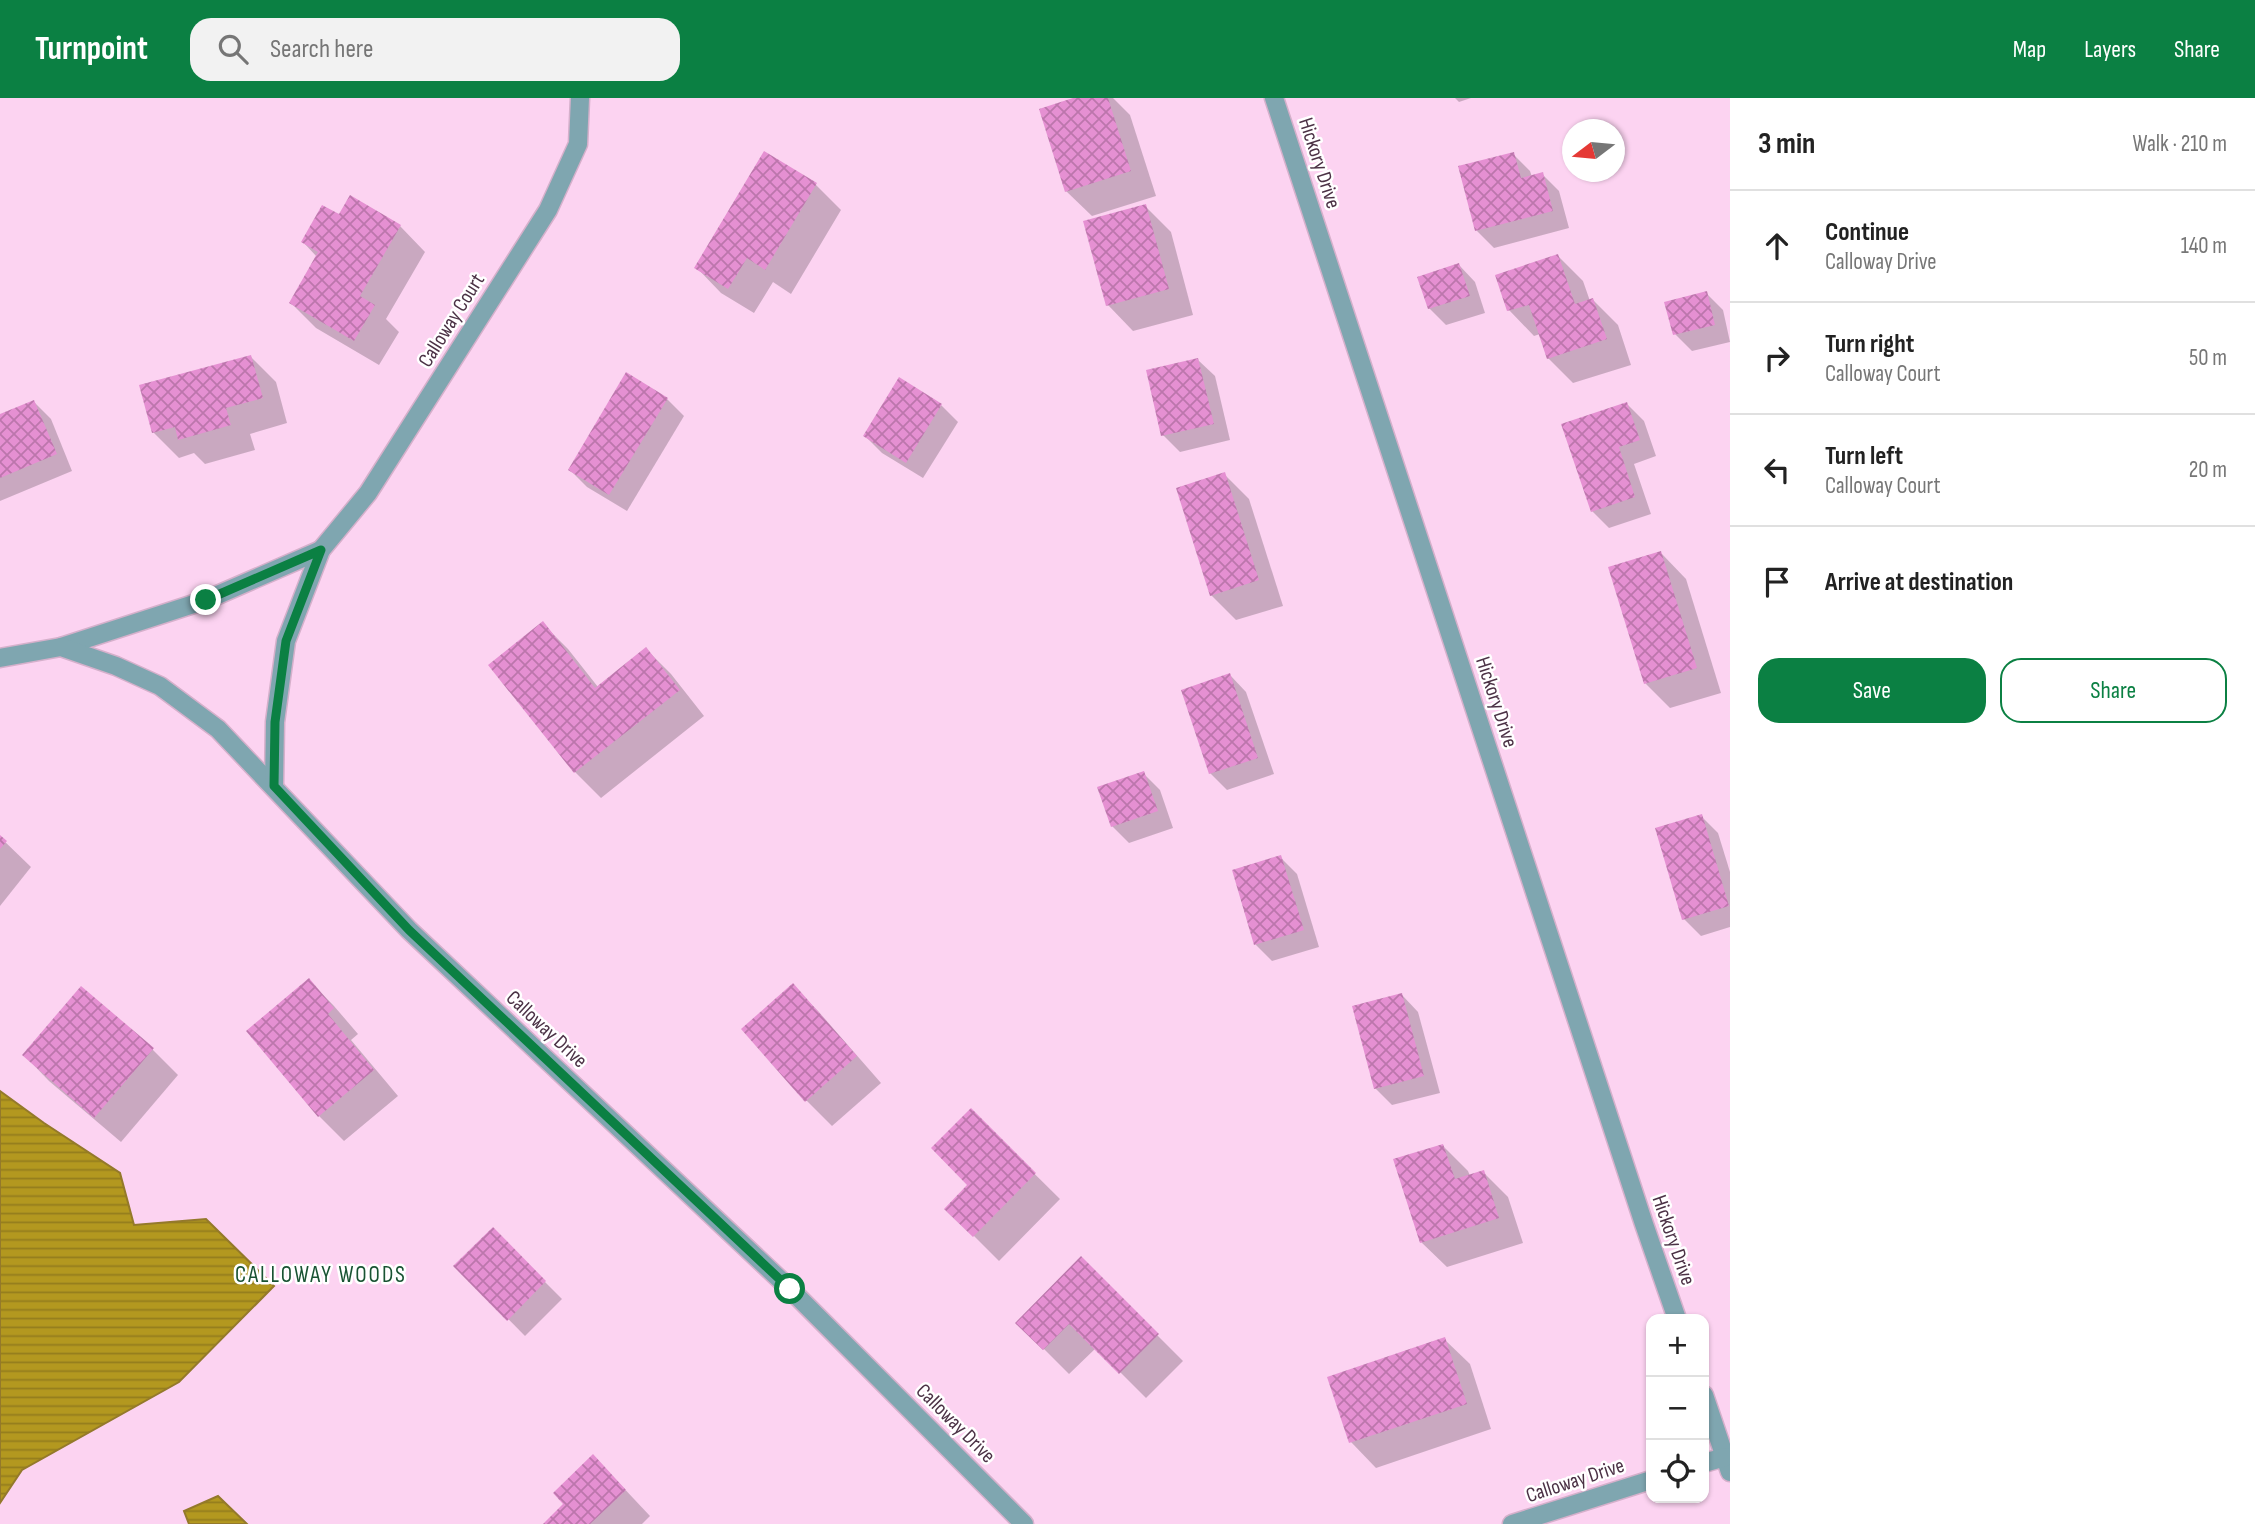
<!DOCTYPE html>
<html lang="en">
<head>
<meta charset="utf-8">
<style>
  body { margin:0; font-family:"Sofia Sans Condensed",sans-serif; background:#f2f2f2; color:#222 }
  .controls { position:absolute; right:21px; bottom:21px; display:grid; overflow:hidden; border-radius:14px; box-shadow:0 2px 5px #0004 }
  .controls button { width:63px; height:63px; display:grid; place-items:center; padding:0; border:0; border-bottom:2px solid #e0e0e0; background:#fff; color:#222; font:35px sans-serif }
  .compass { position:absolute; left:1562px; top:21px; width:63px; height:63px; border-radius:50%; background:#fff; box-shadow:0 2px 5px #0004; rotate:254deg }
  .stop { position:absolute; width:21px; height:21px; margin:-16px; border:5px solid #0b8043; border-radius:50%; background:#fff }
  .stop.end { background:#0b8043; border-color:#fff; box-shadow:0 2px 7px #0008 }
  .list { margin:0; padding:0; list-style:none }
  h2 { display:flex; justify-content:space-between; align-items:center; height:91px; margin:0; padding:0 28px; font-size:30px }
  h2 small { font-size:23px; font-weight:400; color:#767676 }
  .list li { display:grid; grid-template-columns:46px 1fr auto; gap:21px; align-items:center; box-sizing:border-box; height:112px; padding:0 28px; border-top:2px solid #e0e0e0 }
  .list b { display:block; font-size:26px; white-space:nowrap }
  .list p { margin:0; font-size:23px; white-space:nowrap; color:#767676 }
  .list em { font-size:23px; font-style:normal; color:#767676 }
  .actions { display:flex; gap:14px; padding:21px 28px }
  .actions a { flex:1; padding:16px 0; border:2px solid #0b8043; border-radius:21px; text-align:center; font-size:24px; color:#0b8043 }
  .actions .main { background:#0b8043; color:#fff }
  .icon { flex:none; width:38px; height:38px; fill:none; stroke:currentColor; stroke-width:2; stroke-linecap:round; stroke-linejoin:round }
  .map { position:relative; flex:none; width:1730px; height:1426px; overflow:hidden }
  header { display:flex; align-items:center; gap:42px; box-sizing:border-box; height:98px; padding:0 35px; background:#0b8043; color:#fff }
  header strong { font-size:33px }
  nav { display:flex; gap:38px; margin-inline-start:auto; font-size:24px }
  .search { width:490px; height:63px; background:#f2f2f2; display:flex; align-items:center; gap:18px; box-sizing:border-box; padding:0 24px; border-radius:21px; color:#767676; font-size:26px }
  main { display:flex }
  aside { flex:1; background:#fff }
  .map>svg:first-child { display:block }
  .water { fill:url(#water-rules); stroke:#94792b; stroke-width:2 }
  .shadow { fill:#0003 }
  .building { fill:url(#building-cross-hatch) }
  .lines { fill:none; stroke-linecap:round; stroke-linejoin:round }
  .minor-casing { stroke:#d5b0cb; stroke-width:21 }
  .minor { stroke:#7fa6b0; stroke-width:18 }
  .route { stroke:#0b8043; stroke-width:9 }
  .labels { text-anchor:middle; stroke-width:5; stroke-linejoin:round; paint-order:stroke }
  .street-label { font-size:21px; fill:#4c3246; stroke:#fff }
  .neighbourhood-label { font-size:23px; letter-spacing:2px; fill:#195333; stroke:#fff }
</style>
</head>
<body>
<header>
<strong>Turnpoint</strong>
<div class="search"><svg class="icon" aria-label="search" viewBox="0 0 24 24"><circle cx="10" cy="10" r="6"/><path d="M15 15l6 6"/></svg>Search here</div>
<nav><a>Map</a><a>Layers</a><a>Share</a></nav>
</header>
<main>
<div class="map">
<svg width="1730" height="1426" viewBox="0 0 1730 1426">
  <defs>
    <pattern id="water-rules" width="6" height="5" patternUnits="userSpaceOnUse" patternTransform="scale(1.75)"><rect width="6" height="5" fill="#b3981f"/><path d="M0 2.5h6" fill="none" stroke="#947d1d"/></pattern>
    <pattern id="building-cross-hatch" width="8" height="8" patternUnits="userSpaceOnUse" patternTransform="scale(1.75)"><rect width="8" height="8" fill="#e590d2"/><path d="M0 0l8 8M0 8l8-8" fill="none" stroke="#bc76ac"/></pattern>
  </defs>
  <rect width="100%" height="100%" fill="#fcd3f1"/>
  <!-- water -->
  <g class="water">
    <polygon points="0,993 44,1025 120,1075 134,1127 206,1121 274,1188 179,1284 22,1372 0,1405"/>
    <polygon points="218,1398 247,1426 189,1426 184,1413"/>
  </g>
  <!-- shadow -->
  <g class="shadow">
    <polygon points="1079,0 1113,0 1130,17 1156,98 1092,118 1066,93"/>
    <polygon points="1455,0 1471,0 1459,4"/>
    <polygon points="765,55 816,87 841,112 791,196 773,184 754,215 721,195 696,169"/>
    <polygon points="1513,56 1530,73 1532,79 1542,76 1559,93 1569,130 1494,150 1477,133"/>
    <polygon points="1145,108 1171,134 1193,217 1133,233 1108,207"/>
    <polygon points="339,119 400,128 425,154 386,221 399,234 379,267 316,230 291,205 317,159 303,144"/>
    <polygon points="1558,158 1583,183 1590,203 1593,202 1618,227 1631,267 1573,285 1548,260 1540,236 1534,238 1509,212"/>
    <polygon points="1459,167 1475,184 1485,215 1446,227 1429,210"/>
    <polygon points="1706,195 1723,212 1730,244 1692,253 1675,236"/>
    <polygon points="251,259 276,284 287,325 250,336 255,352 205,366 194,355 179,360 153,334"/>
    <polygon points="1198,262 1215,278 1230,342 1180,354 1163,337"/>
    <polygon points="667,301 684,318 627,413 587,389 570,372"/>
    <polygon points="34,304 51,321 72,373 0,403 0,317"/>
    <polygon points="1627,306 1644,323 1656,358 1634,366 1651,416 1609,430 1592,413"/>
    <polygon points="941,307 958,324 923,380 882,355 865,338"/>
    <polygon points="1224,376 1249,401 1283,508 1236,522 1211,497"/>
    <polygon points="1661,455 1686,481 1721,595 1670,610 1645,585"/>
    <polygon points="543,526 568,551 598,589 646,551 671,576 704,618 601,700 575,674 491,567"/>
    <polygon points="1230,577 1246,594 1274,676 1227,692 1210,675"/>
    <polygon points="1143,675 1160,692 1173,730 1129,745 1112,728"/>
    <polygon points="1701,718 1718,735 1730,774 1730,829 1701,838 1684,821"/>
    <polygon points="0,739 31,769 0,808"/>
    <polygon points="1280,759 1297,776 1319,849 1272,863 1255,846"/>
    <polygon points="309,882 334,908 358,936 351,942 398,998 344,1043 319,1018 249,933"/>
    <polygon points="793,888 818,913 881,985 832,1028 806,1002"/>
    <polygon points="81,890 153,952 178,977 121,1044 49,983 24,957"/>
    <polygon points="1402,897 1418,914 1440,995 1392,1007 1375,990"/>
    <polygon points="971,1013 1060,1101 999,1163 947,1111 970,1087"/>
    <polygon points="1443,1048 1468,1073 1470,1078 1483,1074 1508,1099 1523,1145 1447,1169 1421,1144"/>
    <polygon points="493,1132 562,1201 525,1238 456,1168"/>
    <polygon points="1081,1161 1183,1263 1146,1300 1096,1250 1069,1276 1018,1225"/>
    <polygon points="1444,1241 1470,1266 1491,1331 1376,1370 1351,1344 1329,1280"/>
    <polygon points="618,1384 650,1418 642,1426 545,1426"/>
  </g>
  <!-- building -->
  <g class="building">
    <polygon points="1073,0 1108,0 1131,73 1065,94 1039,11"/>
    <polygon points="764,53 817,85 765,172 747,160 728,191 694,170"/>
    <polygon points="1514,54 1521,80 1543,74 1553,113 1475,133 1458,68"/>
    <polygon points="350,97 401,127 360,198 375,207 354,243 289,205 318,154 301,144 322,107 339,116"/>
    <polygon points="1146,106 1169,191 1106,208 1083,123"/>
    <polygon points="1558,156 1575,206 1593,200 1607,241 1547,261 1529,207 1507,213 1495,177"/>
    <polygon points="1459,165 1470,198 1428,211 1417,179"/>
    <polygon points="1707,193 1715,227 1673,237 1664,204"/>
    <polygon points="251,257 263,300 226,310 231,327 178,342 175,329 152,335 139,287"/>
    <polygon points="1198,260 1214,326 1161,338 1146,272"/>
    <polygon points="626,274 668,300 609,397 568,372"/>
    <polygon points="899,279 942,306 906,365 863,338"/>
    <polygon points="34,302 57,356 0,380 0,316"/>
    <polygon points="1627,304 1640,342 1619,349 1635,399 1591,414 1561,326"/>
    <polygon points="1225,374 1259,482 1210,498 1176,390"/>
    <polygon points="1661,453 1697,570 1644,586 1608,469"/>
    <polygon points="543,523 595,590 646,549 680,592 574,675 488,567"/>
    <polygon points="1230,575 1258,660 1209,676 1181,592"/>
    <polygon points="1144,673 1158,713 1111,729 1097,689"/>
    <polygon points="1702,716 1729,808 1682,822 1655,730"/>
    <polygon points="0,737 7,743 0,751"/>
    <polygon points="1281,757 1304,832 1254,847 1232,772"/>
    <polygon points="309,880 334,910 328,916 374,972 318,1019 246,933"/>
    <polygon points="793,885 857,958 805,1004 741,931"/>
    <polygon points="81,888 154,950 94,1020 22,957"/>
    <polygon points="1402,895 1424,978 1374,991 1352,908"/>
    <polygon points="971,1010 1036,1075 973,1139 944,1111 967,1087 931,1050"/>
    <polygon points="1443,1046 1455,1081 1484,1072 1499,1120 1420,1145 1393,1061"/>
    <polygon points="493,1129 546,1183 507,1223 453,1168"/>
    <polygon points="1081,1158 1159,1236 1119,1276 1069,1226 1043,1252 1015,1225"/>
    <polygon points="1445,1239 1467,1306 1349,1345 1327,1279"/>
    <polygon points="593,1356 626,1392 590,1426 543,1426 563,1406 553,1395"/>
  </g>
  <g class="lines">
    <!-- minor casing -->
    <g class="minor-casing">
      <g id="minor">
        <polyline points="1274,0 1644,1126 1677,1221"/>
        <polyline points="61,549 206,502 321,452"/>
        <polyline points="0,560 61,549 116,568 160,588 218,631 409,832 790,1191 1024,1426"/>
        <polyline points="274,688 275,624 286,543 321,452 368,395 548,112 578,46 580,0"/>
        <polyline points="1704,1297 1730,1374"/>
        <polyline points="1704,1365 1725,1359"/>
        <polyline points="1512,1426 1651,1382"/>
      </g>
    </g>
    <!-- minor -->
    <use href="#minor" class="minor"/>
  </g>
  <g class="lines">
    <!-- route -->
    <polyline class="route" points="206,502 321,452 286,543 275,624 274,688 409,832 790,1191"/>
  </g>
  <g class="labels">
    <!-- street labels -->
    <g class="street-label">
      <text transform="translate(1320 65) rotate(72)" y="7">Hickory Drive</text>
      <text transform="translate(451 222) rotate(-58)" y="7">Calloway Court</text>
      <text transform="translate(1497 604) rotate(72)" y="7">Hickory Drive</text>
      <text transform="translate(547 931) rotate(43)" y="7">Calloway Drive</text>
      <text transform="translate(1674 1142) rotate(71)" y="7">Hickory Drive</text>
      <text transform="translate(956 1325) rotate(45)" y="7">Calloway Drive</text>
      <text transform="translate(1575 1382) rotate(-18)" y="7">Calloway Drive</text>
    </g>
    <!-- neighbourhood labels -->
    <g class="neighbourhood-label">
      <text x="321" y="1184">CALLOWAY WOODS</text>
    </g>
  </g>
</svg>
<div class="controls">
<button>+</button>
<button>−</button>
<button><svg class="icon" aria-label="locate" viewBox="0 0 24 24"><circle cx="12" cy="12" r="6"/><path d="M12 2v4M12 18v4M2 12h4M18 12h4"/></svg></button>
</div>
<svg class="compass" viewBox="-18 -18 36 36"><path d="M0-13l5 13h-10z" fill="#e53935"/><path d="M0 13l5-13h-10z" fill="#767676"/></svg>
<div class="stop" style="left:790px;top:1191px"></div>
<div class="stop end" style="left:206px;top:502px"></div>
</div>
<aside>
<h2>3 min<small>Walk · 210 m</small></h2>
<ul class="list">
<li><svg class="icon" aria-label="ahead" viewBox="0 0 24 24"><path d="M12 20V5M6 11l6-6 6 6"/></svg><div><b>Continue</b><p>Calloway Drive</p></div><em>140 m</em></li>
<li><svg class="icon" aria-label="right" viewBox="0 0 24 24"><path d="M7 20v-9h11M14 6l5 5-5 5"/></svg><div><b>Turn right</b><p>Calloway Court</p></div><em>50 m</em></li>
<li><svg class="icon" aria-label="left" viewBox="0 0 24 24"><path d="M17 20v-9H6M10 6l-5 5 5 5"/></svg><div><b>Turn left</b><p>Calloway Court</p></div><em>20 m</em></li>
<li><svg class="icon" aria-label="arrive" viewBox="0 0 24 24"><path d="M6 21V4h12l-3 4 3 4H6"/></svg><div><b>Arrive at destination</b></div></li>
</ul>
<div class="actions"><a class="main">Save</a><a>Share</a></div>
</aside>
</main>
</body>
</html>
